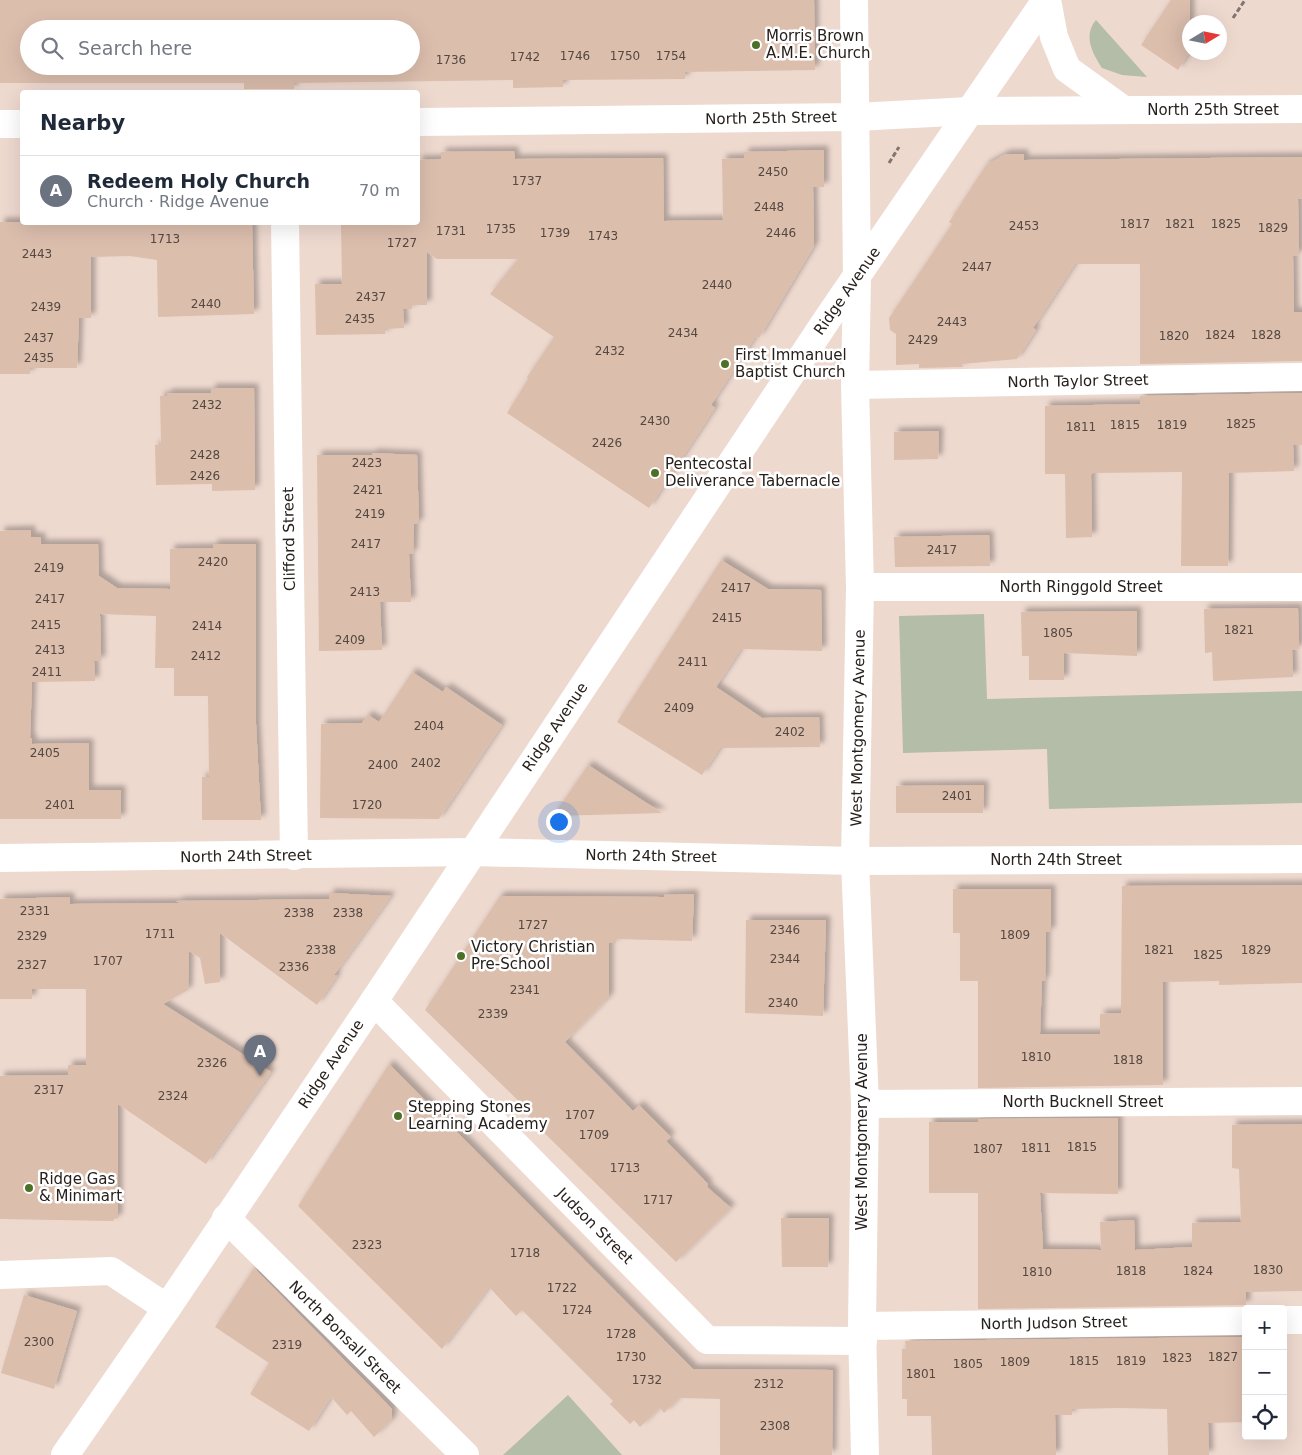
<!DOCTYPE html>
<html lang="en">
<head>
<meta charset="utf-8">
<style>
  body { margin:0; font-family:"DejaVu Sans",sans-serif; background:#f2f2f3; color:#1f2937 }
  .controls { position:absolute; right:15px; bottom:15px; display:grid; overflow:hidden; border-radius:5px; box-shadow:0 5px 20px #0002 }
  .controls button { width:45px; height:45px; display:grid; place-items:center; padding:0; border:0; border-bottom:1px solid #e0e1e3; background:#fff; color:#1f2937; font:25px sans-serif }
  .compass { position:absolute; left:1182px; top:15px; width:45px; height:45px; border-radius:50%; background:#fff; box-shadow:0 5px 20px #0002; rotate:80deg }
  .you { position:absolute; left:558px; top:821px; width:18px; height:18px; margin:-12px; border:4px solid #fff; border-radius:50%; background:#1a73e8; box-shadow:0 0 0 8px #1a73e833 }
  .badge { display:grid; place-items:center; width:32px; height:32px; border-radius:50%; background:#4d7029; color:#fff; font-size:16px; font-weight:700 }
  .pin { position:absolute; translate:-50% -41px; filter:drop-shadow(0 1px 2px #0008) }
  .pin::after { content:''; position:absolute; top:26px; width:18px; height:15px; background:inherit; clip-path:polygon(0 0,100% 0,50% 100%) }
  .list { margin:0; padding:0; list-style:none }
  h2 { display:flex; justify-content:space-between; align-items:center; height:65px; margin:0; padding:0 20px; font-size:21px }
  h2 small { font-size:16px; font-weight:400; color:#747a83 }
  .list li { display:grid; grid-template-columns:32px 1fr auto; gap:15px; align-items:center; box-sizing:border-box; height:70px; padding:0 20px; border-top:1px solid #e0e1e3 }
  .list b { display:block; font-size:19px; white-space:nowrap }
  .list p { margin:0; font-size:16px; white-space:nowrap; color:#747a83 }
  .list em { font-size:16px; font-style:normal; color:#747a83 }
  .icon { flex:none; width:28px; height:28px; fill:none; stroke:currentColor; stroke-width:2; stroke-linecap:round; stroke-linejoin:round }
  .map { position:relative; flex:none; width:1302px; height:1455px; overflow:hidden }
  .search { position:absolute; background:#fff; box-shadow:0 5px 20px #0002; left:20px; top:20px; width:400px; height:55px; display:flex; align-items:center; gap:12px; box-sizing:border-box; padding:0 18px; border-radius:28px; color:#747a83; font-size:19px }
  .panel { position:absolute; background:#fff; box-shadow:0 5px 20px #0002; left:20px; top:90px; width:400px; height:135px; border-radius:5px }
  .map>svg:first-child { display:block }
  .green { fill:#b3bda7 }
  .building { fill:#dcbead; fill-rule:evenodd; filter:url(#shadow) }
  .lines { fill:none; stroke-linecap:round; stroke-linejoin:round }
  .path { stroke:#82746e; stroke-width:3; stroke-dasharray:5 2.5; stroke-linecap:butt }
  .minor { stroke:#fff; stroke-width:28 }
  .poi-dot { fill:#4d7029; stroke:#fff; stroke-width:2 }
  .labels { text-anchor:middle; stroke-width:5; stroke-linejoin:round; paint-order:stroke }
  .number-label { font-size:12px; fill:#544840 }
  .poi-label { font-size:15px; fill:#27201c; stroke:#fff; text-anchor:start }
  .street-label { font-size:15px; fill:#27201c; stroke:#fff }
</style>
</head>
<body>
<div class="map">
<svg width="1302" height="1455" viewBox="0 0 1302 1455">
  <defs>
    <filter id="shadow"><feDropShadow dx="4.5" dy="-4.5" stdDeviation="2.5" flood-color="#0004"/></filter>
  </defs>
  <rect width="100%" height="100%" fill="#eed9cf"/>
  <!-- green -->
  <g class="green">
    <path d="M1096,20L1147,77L1122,75L1102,68C1092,53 1083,35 1096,20Z"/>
    <polygon points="984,614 987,699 1302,691 1302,803 1049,809 1047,749 903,753 899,616"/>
    <polygon points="568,1395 622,1455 503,1455"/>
  </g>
  <!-- building -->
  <g class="building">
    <path d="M0,0H814L815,70L685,72V79L563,80V87L513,88V80L294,83V89H244V83H0ZM29,29H411V66H29Z"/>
    <polygon points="1171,0 1190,0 1190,51 1178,70 1141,45"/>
    <polygon points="824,150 824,187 813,187 814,246 759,338 756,336 711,405 715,408 649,508 507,413 528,379 527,377 554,337 490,294 518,259 437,259 427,252 427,305 412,305 412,309 403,309 404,328 385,329 385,334 316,335 315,284 342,284 341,222 418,222 418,160 441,159 441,152 514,151 515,159 663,158 664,221 723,220 722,159 744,158 744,152"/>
    <polygon points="1006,154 1024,154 1024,160 1302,157 1302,199 1298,199 1299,255 1293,256 1294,312 1302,312 1302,361 1140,364 1140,264 1075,264 1033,328 1036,330 1017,359 962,364 963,367 919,368 919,364 896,365 896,334 890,330 889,318 952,224 949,222 986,165"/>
    <polygon points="0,222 252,222 254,314 158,317 157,260 130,256 91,257 91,318 79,318 77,368 30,368 30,374 0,374"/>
    <polygon points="211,388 254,388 255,490 212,491 212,484 156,485 155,445 161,445 160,396 167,396 167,393 211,393"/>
    <polygon points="1302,393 1302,445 1293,445 1294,471 1229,473 1228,566 1181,566 1182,472 1093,473 1091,475 1092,537 1066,538 1065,474 1045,474 1045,406 1140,404 1140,396"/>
    <polygon points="939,431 938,459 894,460 894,432"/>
    <polygon points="372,453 417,455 419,524 414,524 413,554 409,554 411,602 380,602 382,650 319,651 317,455 372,455"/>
    <polygon points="31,530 31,537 41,537 41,544 98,544 99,576 117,588 170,589 170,549 213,548 213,544 256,544 256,724 261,820 202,820 202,777 209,777 208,696 174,696 174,668 155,668 156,616 100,614 101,661 94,661 95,681 32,682 30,738 32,738 32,744 89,743 89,790 121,790 121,819 0,819 0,531"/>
    <polygon points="989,535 990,566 895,567 894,537"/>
    <polygon points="721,560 768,589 821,590 822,651 741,649 716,687 762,718 819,717 820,747 720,748 702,775 617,722"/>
    <polygon points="1298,608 1299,649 1292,650 1293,677 1213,681 1212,652 1205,653 1204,609"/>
    <polygon points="1137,611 1137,656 1064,653 1064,680 1029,680 1029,656 1022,656 1021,612"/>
    <polygon points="412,672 443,692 446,687 502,725 439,819 320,818 321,724 362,723 368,715 379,722"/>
    <polygon points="588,765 662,813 553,816"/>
    <polygon points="984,785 983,813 896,813 896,786"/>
    <polygon points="1302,885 1302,983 1219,985 1219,981 1163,982 1163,1085 978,1088 978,981 960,981 960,933 953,933 953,889 1051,889 1051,932 1046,932 1045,981 1042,981 1040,1034 1100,1034 1100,1014 1121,1013 1122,886"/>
    <polygon points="329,893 391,896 334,975 337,976 317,1005 220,933 220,982 205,984 200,958 189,951 188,990 163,1004 271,1072 206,1164 118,1104 118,1218 114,1219 113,1221 0,1219 0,1076 68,1075 68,1065 86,1065 86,989 32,989 32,999 0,999 0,899 70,897 70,904 180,903 176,901 329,899"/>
    <polygon points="694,894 692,941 616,939 616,943 609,943 609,997 565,1042 633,1111 639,1105 671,1137 666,1141 708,1184 707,1187 731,1208 676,1262 528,1117 531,1113 425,1010 500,896 664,897 664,895"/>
    <polygon points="746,920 826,920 823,1016 745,1013"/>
    <polygon points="389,1064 693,1369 833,1370 832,1455 720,1455 720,1399 679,1398 664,1413 660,1408 640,1427 634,1420 630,1424 610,1404 613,1401 522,1310 516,1316 489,1287 442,1349 298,1206"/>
    <polygon points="1118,1118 1118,1194 1040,1193 1043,1249 1101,1250 1100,1222 1134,1220 1135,1250 1192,1247 1192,1223 1241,1222 1239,1169 1232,1168 1232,1125 1302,1124 1302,1291 1246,1292 1246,1305 978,1309 978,1193 929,1193 929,1122 978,1122 978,1119"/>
    <polygon points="781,1218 829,1218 828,1267 782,1267"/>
    <polygon points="254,1268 392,1409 392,1420 374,1437 351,1411 347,1415 331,1397 309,1431 250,1394 269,1363 215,1327"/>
    <polygon points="24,1295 77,1311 54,1389 1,1373"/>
    <polygon points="1246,1337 1246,1422 1208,1423 1209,1455 1168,1455 1167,1409 1119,1408 1072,1409 1072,1415 1055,1415 1056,1455 932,1455 931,1416 907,1416 907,1399 902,1399 902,1349 906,1349 905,1341"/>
  </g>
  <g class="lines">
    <!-- path -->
    <g class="path">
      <polyline points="1233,18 1245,0"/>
      <polyline points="889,163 899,147"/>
    </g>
    <!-- minor -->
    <g class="minor">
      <polyline points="854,0 857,278 855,385 860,587 855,861 865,1104 862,1326 865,1455"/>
      <polyline points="1047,0 1054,37 1067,69 1124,110"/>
      <polyline points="418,122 856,117 970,111 1302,109"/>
      <polyline points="0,124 22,124"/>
      <polyline points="285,222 294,856"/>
      <polyline points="855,385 1302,377"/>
      <polyline points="860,587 1302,587"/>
      <polyline points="0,858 473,852 855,861 1302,859"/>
      <polyline points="374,1001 707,1340 863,1341"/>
      <polyline points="865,1104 1302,1101"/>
      <polyline points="226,1218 465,1455"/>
      <polyline points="0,1275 111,1271 167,1308"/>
      <polyline points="1283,1320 1302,1320"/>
      <polyline points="862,1326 1246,1321"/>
      <polyline points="65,1455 167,1308 374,1001 828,318 1046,0"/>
    </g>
  </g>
  <!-- markers -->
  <g class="poi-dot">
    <circle cx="756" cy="45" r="5"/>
    <circle cx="725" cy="364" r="5"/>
    <circle cx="655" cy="473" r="5"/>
    <circle cx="461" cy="956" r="5"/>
    <circle cx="398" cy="1116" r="5"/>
    <circle cx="29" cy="1188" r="5"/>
  </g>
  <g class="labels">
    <!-- number labels -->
    <g class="number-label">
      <text x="575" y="60">1746</text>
      <text x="625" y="60">1750</text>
      <text x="671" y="60">1754</text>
      <text x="525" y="61">1742</text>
      <text x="451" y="64">1736</text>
      <text x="773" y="176">2450</text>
      <text x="527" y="185">1737</text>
      <text x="769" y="211">2448</text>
      <text x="1135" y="228">1817</text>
      <text x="1180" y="228">1821</text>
      <text x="1226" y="228">1825</text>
      <text x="1024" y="230">2453</text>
      <text x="1273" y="232">1829</text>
      <text x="501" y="233">1735</text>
      <text x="451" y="235">1731</text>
      <text x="555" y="237">1739</text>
      <text x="781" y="237">2446</text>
      <text x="603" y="240">1743</text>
      <text x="165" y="243">1713</text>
      <text x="402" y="247">1727</text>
      <text x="37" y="258">2443</text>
      <text x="977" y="271">2447</text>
      <text x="717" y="289">2440</text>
      <text x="371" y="301">2437</text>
      <text x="206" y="308">2440</text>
      <text x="46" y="311">2439</text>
      <text x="360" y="323">2435</text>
      <text x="952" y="326">2443</text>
      <text x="683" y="337">2434</text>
      <text x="1220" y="339">1824</text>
      <text x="1266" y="339">1828</text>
      <text x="1174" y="340">1820</text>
      <text x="39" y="342">2437</text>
      <text x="923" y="344">2429</text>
      <text x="610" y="355">2432</text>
      <text x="39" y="362">2435</text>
      <text x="207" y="409">2432</text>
      <text x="655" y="425">2430</text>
      <text x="1241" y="428">1825</text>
      <text x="1125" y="429">1815</text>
      <text x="1172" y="429">1819</text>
      <text x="1081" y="431">1811</text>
      <text x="607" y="447">2426</text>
      <text x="205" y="459">2428</text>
      <text x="367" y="467">2423</text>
      <text x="205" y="480">2426</text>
      <text x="368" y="494">2421</text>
      <text x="370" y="518">2419</text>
      <text x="366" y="548">2417</text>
      <text x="942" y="554">2417</text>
      <text x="213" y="566">2420</text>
      <text x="49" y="572">2419</text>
      <text x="736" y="592">2417</text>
      <text x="365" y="596">2413</text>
      <text x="50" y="603">2417</text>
      <text x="727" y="622">2415</text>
      <text x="46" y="629">2415</text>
      <text x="207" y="630">2414</text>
      <text x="1239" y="634">1821</text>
      <text x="1058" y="637">1805</text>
      <text x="350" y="644">2409</text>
      <text x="50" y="654">2413</text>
      <text x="206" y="660">2412</text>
      <text x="693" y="666">2411</text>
      <text x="47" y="676">2411</text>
      <text x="679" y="712">2409</text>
      <text x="429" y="730">2404</text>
      <text x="790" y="736">2402</text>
      <text x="45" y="757">2405</text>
      <text x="426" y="767">2402</text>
      <text x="383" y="769">2400</text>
      <text x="957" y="800">2401</text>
      <text x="60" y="809">2401</text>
      <text x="367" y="809">1720</text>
      <text x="35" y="915">2331</text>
      <text x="299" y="917">2338</text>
      <text x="348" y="917">2338</text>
      <text x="533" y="929">1727</text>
      <text x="785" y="934">2346</text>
      <text x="160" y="938">1711</text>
      <text x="1015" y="939">1809</text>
      <text x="32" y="940">2329</text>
      <text x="321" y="954">2338</text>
      <text x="1159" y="954">1821</text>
      <text x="1256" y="954">1829</text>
      <text x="1208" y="959">1825</text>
      <text x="785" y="963">2344</text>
      <text x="108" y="965">1707</text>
      <text x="32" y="969">2327</text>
      <text x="294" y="971">2336</text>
      <text x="525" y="994">2341</text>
      <text x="783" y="1007">2340</text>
      <text x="493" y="1018">2339</text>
      <text x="1036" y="1061">1810</text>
      <text x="1128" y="1064">1818</text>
      <text x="212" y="1067">2326</text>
      <text x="49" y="1094">2317</text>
      <text x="173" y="1100">2324</text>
      <text x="580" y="1119">1707</text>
      <text x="594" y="1139">1709</text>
      <text x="1082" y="1151">1815</text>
      <text x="1036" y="1152">1811</text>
      <text x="988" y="1153">1807</text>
      <text x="625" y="1172">1713</text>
      <text x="658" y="1204">1717</text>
      <text x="367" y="1249">2323</text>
      <text x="525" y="1257">1718</text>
      <text x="1268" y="1274">1830</text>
      <text x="1131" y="1275">1818</text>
      <text x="1198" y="1275">1824</text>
      <text x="1037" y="1276">1810</text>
      <text x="562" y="1292">1722</text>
      <text x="577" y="1314">1724</text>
      <text x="621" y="1338">1728</text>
      <text x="39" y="1346">2300</text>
      <text x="287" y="1349">2319</text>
      <text x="631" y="1361">1730</text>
      <text x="1223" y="1361">1827</text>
      <text x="1177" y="1362">1823</text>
      <text x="1084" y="1365">1815</text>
      <text x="1131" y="1365">1819</text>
      <text x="1015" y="1366">1809</text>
      <text x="968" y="1368">1805</text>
      <text x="921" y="1378">1801</text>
      <text x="647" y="1384">1732</text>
      <text x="769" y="1388">2312</text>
      <text x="775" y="1430">2308</text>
    </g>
    <!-- poi labels -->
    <g class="poi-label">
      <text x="766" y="41">Morris Brown<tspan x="766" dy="17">A.M.E. Church</tspan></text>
      <text x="735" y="360">First Immanuel<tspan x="735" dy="17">Baptist Church</tspan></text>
      <text x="665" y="469">Pentecostal<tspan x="665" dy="17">Deliverance Tabernacle</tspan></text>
      <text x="471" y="952">Victory Christian<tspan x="471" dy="17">Pre-School</tspan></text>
      <text x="408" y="1112">Stepping Stones<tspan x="408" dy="17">Learning Academy</tspan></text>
      <text x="39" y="1184">Ridge Gas<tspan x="39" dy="17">&amp; Minimart</tspan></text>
    </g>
    <!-- street labels -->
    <g class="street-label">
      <text x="1213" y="115">North 25th Street</text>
      <text transform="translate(771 118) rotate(-1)" y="5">North 25th Street</text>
      <text transform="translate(847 291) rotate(-55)" y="5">Ridge Avenue</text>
      <text transform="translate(1078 381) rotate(-1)" y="5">North Taylor Street</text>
      <text transform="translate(289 539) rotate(-91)" y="5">Clifford Street</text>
      <text x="1081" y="592">North Ringgold Street</text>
      <text transform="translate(555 727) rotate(-56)" y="5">Ridge Avenue</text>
      <text transform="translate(858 728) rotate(-89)" y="5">West Montgomery Avenue</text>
      <text transform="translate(246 856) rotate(-1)" y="5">North 24th Street</text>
      <text transform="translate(651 856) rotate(1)" y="5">North 24th Street</text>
      <text x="1056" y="865">North 24th Street</text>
      <text transform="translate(331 1064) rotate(-56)" y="5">Ridge Avenue</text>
      <text x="1083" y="1107">North Bucknell Street</text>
      <text transform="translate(862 1132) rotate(-90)" y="5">West Montgomery Avenue</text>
      <text transform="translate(595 1226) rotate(45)" y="5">Judson Street</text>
      <text transform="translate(1054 1323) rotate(-1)" y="5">North Judson Street</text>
      <text transform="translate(345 1337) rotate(45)" y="5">North Bonsall Street</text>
    </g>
  </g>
</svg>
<div class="controls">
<button>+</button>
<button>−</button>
<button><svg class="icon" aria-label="locate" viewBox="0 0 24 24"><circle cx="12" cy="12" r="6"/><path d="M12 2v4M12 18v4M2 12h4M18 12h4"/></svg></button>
</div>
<svg class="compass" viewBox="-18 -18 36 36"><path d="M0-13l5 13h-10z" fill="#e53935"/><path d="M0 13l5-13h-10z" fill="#747a83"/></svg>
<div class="you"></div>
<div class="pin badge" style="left:260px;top:1076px;background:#6b7280">A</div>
<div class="search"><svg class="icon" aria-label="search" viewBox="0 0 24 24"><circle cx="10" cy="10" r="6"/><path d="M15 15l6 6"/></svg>Search here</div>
<section class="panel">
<h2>Nearby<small></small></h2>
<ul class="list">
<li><span class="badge" style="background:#6b7280">A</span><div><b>Redeem Holy Church</b><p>Church · Ridge Avenue</p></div><em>70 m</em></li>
</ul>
</section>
</div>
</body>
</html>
